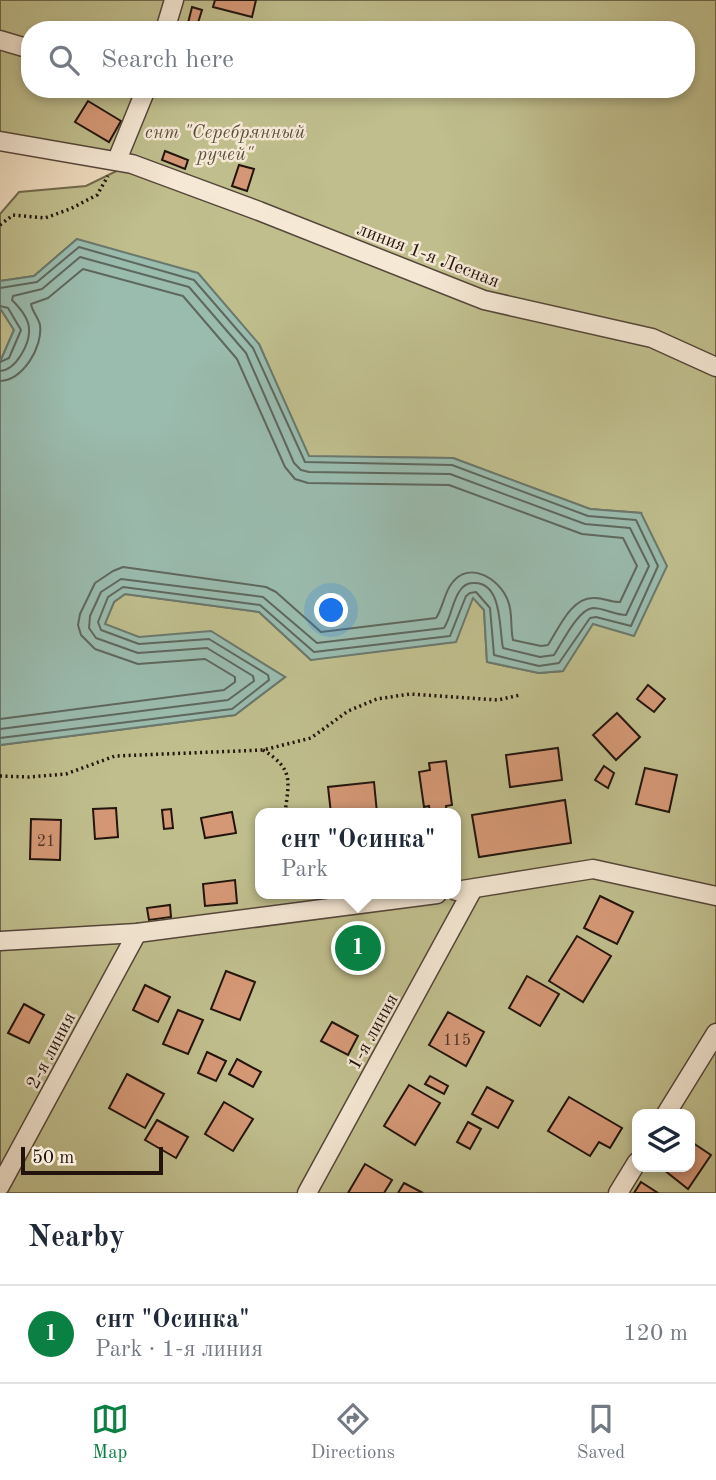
<!DOCTYPE html>
<html lang="en">
<head>
<meta charset="utf-8">
<style>
  body { margin:0; font-family:"Old Standard TT",serif; background:#f2f2f3; color:#1f2937 }
  .controls { position:absolute; right:21px; bottom:21px; display:grid; overflow:hidden; border-radius:14px; box-shadow:0 4px 10px #0003 }
  .controls button { width:63px; height:63px; display:grid; place-items:center; padding:0; border:0; border-bottom:2px solid #e0e1e3; background:#fff; color:#1f2937; font:35px sans-serif }
  .scale { position:absolute; left:21px; bottom:18px; width:142px; box-sizing:border-box; padding-left:7px; border:4px solid #22140d; border-top:0; font-size:19px; line-height:24px; white-space:nowrap; color:#22140d; -webkit-text-stroke:5px #f5e8d5; paint-order:stroke }
  .you { position:absolute; left:332px; top:611px; width:24px; height:24px; margin:-18px; border:5px solid #fff; border-radius:50%; background:#1a73e8; box-shadow:0 0 0 10px #1a73e833 }
  .badge { display:grid; place-items:center; width:46px; height:46px; border-radius:50%; background:#0b8043; color:#fff; font-size:23px; font-weight:700 }
  .pin { position:absolute; translate:-50% -50%; border:4px solid #fff; box-shadow:0 2px 7px #0006 }
  .popup { position:absolute; left:255px; top:808px; width:206px; height:91px; box-sizing:border-box; display:grid; place-content:center; border-radius:14px; background:#fff; filter:drop-shadow(0 2px 5px #0005); font-size:23px; white-space:nowrap; color:#747a83 }
  .popup b { font-size:26px; color:#1f2937 }
  .popup::after { content:''; position:absolute; left:50%; top:100%; margin-left:-14px; border:14px solid transparent; border-top-color:#fff }
  .list { margin:0; padding:0; list-style:none }
  h2 { display:flex; justify-content:space-between; align-items:center; height:91px; margin:0; padding:0 28px; font-size:30px }
  h2 small { font-size:23px; font-weight:400; color:#747a83 }
  .list li { display:grid; grid-template-columns:46px 1fr auto; gap:21px; align-items:center; box-sizing:border-box; height:98px; padding:0 28px; border-top:2px solid #e0e1e3 }
  .list b { display:block; font-size:26px; white-space:nowrap }
  .list p { margin:0; font-size:23px; white-space:nowrap; color:#747a83 }
  .list em { font-size:23px; font-style:normal; color:#747a83 }
  .icon { flex:none; width:38px; height:38px; fill:none; stroke:currentColor; stroke-width:2; stroke-linecap:round; stroke-linejoin:round }
  .map { position:relative; flex:none; width:716px; height:1193px; overflow:hidden }
  .search { position:absolute; background:#fff; box-shadow:0 4px 10px #0003; left:21px; right:21px; top:21px; height:77px; display:flex; align-items:center; gap:18px; box-sizing:border-box; padding:0 24px; border-radius:28px; color:#747a83; font-size:26px }
  .sheet { height:189px; background:#fff }
  nav { display:flex; justify-content:space-around; align-items:center; box-sizing:border-box; height:98px; border-top:2px solid #e0e1e3; background:#fff; font-size:19px; color:#747a83 }
  nav a { display:grid; justify-items:center; gap:4px }
  nav .on { color:#0b8043 }
  .map>svg:first-child { display:block }
  .green { fill:#c0be8d; stroke:#71694d; stroke-width:2; fill-rule:evenodd }
  .water { fill:#9abcaf; stroke:#6a796e; stroke-width:2 }
  .lines { fill:none; stroke-linecap:round; stroke-linejoin:round }
  .shore { stroke:#5e685e; stroke-width:2 }
  .building { fill:#d59876; stroke:#22140d; stroke-width:2 }
  .street-casing { stroke:#55463a; stroke-width:21 }
  .path { stroke:#22140d; stroke-width:3.5; stroke-dasharray:2 3.5; stroke-linecap:butt }
  .street { stroke:#f5e8d5; stroke-width:18 }
  .labels { text-anchor:middle; stroke-width:5; stroke-linejoin:round; paint-order:stroke }
  .number-label { font-size:16px; fill:#4f3527 }
  .park-label { font-size:19px; font-style:italic; fill:#59503a; stroke:#f5e8d5 }
  .street-label { font-size:19px; fill:#22140d; stroke:#f5e8d5 }
</style>
</head>
<body>
<div class="map">
<svg width="716" height="1193" viewBox="0 0 716 1193">
  <rect width="100%" height="100%" fill="#efdcbf"/>
  <filter id="stains"><feTurbulence type="fractalNoise" baseFrequency=".00286" numOctaves="4"/><feColorMatrix values="0 0 0 0 .2 0 0 0 0 .09 0 0 0 0 .02 0 0 0 .5 -.17"/></filter>
  <radialGradient id="worn" r=".72"><stop offset=".6" stop-color="#630" stop-opacity="0"/><stop offset="1" stop-color="#630" stop-opacity=".3"/></radialGradient>
  <!-- green -->
  <g class="green">
    <path d="M0,0H716V1193H0V745L235,715L285,677L211,632L139,638L104,624L114,602L125,594L259,612L311,660L473,597L484,610L487,662L539,673L563,671L641,513L590,509L453,458L308,457L259,344L77,239L34,276L0,281V214L19,192L86,186L131,164L0,142ZM30,30H686V89H30ZM260,813H456V894H260ZM637,1114H690V1167H637Z"/>
    <polygon points="0,308 14,330 0,362"/>
  </g>
  <!-- water -->
  <polygon class="water" points="77,239 198,273 259,344 309,456 453,458 590,509 641,513 667,566 634,636 593,624 563,671 539,673 487,662 484,610 473,598 456,642 311,660 259,612 125,594 114,602 105,624 139,637 211,631 285,677 235,715 0,745 0,362 14,330 0,308 0,281 34,276"/>
  <g class="lines">
    <!-- shore -->
    <g class="shore">
      <polyline points="0,288 37,282 79,247 194,280 253,348 305,462 452,465 588,516 636,520 658,566 631,626 596,617 590,618 559,663 539,666 494,655 490,608 476,592 470,593 466,596 450,636 314,652 260,605 123,587 108,597 98,622 101,630 139,644 209,639 268,675 269,680 232,709 0,738"/>
      <polyline points="0,306 8,308 21,330 9,358 0,362"/>
      <path d="M0,371C16,370 30,344 29,329C29,319 19,307 12,300L13,296L42,289L80,257L189,287L246,353L294,463L301,470L309,472L450,474L585,524L630,528L649,566L626,615C615,615 604,608 593,608C578,609 562,643 554,655L540,657L503,648C499,630 503,581 473,583C467,583 462,587 459,592C452,603 451,617 444,628L317,643L263,597L121,579L101,592L90,616L89,628L96,638L138,653L207,648L253,676L254,681L228,700L0,729"/>
      <path d="M0,381C23,380 43,347 40,325C38,317 32,311 31,304L48,298L83,269L183,296L237,359L285,467L295,479L308,483L449,485L582,534L623,538L637,566L620,602C611,603 603,597 593,598C571,598 559,628 548,645L541,646L513,640C510,627 513,613 508,601C500,579 470,560 452,583C444,593 443,608 436,618L321,632L276,592L266,587L123,567L113,571L95,583L80,614L78,625L81,635L95,649L138,664L205,659L235,677V682L224,690L0,719"/>
    </g>
  </g>
  <!-- building -->
  <g class="building">
    <polygon points="215,0 256,0 252,17 213,7"/>
    <polygon points="192,7 202,10 197,26 188,23"/>
    <polygon points="88,101 121,121 109,142 75,122"/>
    <polygon points="165,151 188,160 185,169 162,160"/>
    <polygon points="239,165 254,169 247,191 232,186"/>
    <polygon points="648,685 665,699 654,712 637,699"/>
    <polygon points="617,713 640,737 616,760 593,735"/>
    <polygon points="558,748 562,780 510,787 506,755"/>
    <polygon points="446,761 452,805 446,806 447,813 430,813 429,806 424,807 419,772 430,770 429,763"/>
    <polygon points="604,766 614,773 608,788 595,780"/>
    <polygon points="645,768 677,775 669,812 636,804"/>
    <polygon points="374,782 377,813 331,813 328,787"/>
    <polygon points="565,800 571,843 479,857 472,815"/>
    <polygon points="116,808 118,837 95,839 93,809"/>
    <polygon points="171,809 173,828 164,829 162,810"/>
    <polygon points="232,812 236,833 205,838 201,818"/>
    <polygon points="31,819 61,820 60,860 30,859"/>
    <polygon points="235,880 237,903 205,906 203,884"/>
    <polygon points="600,896 633,912 617,944 584,928"/>
    <polygon points="170,905 171,917 149,920 147,908"/>
    <polygon points="577,936 611,956 583,1002 549,981"/>
    <polygon points="226,971 255,982 240,1020 211,1009"/>
    <polygon points="527,976 559,994 540,1026 509,1008"/>
    <polygon points="145,985 170,997 158,1022 133,1010"/>
    <polygon points="24,1004 44,1015 29,1043 8,1033"/>
    <polygon points="178,1010 203,1020 188,1054 163,1044"/>
    <polygon points="448,1012 484,1032 466,1066 429,1045"/>
    <polygon points="332,1022 358,1036 348,1055 321,1041"/>
    <polygon points="207,1052 226,1061 216,1081 198,1073"/>
    <polygon points="237,1059 261,1072 253,1087 229,1074"/>
    <polygon points="127,1074 164,1094 145,1128 109,1108"/>
    <polygon points="430,1076 448,1086 444,1094 425,1084"/>
    <polygon points="409,1085 440,1103 415,1145 384,1126"/>
    <polygon points="487,1087 513,1101 498,1128 472,1114"/>
    <polygon points="569,1097 622,1128 610,1148 599,1142 590,1156 548,1131"/>
    <polygon points="224,1102 253,1119 233,1151 205,1134"/>
    <polygon points="157,1120 188,1137 176,1158 145,1140"/>
    <polygon points="468,1122 481,1129 470,1149 457,1142"/>
    <polygon points="690,1141 711,1155 688,1189 664,1170 667,1167 690,1167"/>
    <polygon points="365,1164 392,1180 384,1193 348,1193"/>
    <polygon points="641,1182 658,1193 634,1193"/>
    <polygon points="404,1183 423,1193 398,1193"/>
  </g>
  <g class="lines">
    <!-- street casing -->
    <g class="street-casing">
      <g id="street">
        <polyline points="165,30 174,0"/>
        <polyline points="0,40 30,49"/>
        <polyline points="0,141 132,164 259,211 484,300 652,338 716,367"/>
        <polyline points="117,160 146,89"/>
        <polyline points="456,891 593,869 716,896"/>
        <polyline points="0,941 137,933 437,894"/>
        <polyline points="666,1114 716,1033"/>
        <polyline points="0,1186 137,933"/>
        <polyline points="307,1193 473,889"/>
        <polyline points="618,1193 637,1162"/>
      </g>
    </g>
    <!-- path -->
    <g class="path">
      <polyline points="0,225 13,215 45,218 70,209 97,195 108,176"/>
      <path d="M263,750C294,769 289,781 285,813"/>
      <polyline points="0,776 29,777 66,774 115,756 263,750 311,738 348,711 377,699 410,694 498,700 520,695"/>
    </g>
    <!-- street -->
    <use href="#street" class="street"/>
  </g>
  <g class="labels">
    <!-- number labels -->
    <g class="number-label">
      <text x="46" y="846">21</text>
      <text x="457" y="1045">115</text>
    </g>
    <!-- park labels -->
    <g class="park-label">
      <text x="225" y="138">снт "Серебрянный<tspan x="225" dy="22">ручей"</tspan></text>
    </g>
    <!-- street labels -->
    <g class="street-label">
      <text transform="translate(429 254) rotate(21)" y="7">линия 1-я Лесная</text>
      <text transform="translate(372 1031) rotate(-61)" y="7">1-я линия</text>
      <text transform="translate(50 1050) rotate(-62)" y="7">2-я линия</text>
    </g>
  </g>
  <rect width="100%" height="100%" filter="url(#stains)"/>
  <rect width="100%" height="100%" fill="url(#worn)"/>
</svg>
<div class="controls">
<button><svg class="icon" aria-label="layers" viewBox="0 0 24 24"><path d="M12 4l9 5-9 5-9-5zM3 14l9 5 9-5"/></svg></button>
</div>
<div class="scale">50 m</div>
<div class="you"></div>
<div class="pin badge" style="left:358px;top:948px">1</div>
<div class="popup"><b>снт &quot;Осинка&quot;</b>Park</div>
<div class="search"><svg class="icon" aria-label="search" viewBox="0 0 24 24"><circle cx="10" cy="10" r="6"/><path d="M15 15l6 6"/></svg>Search here</div>
</div>
<section class="sheet">
<h2>Nearby<small></small></h2>
<ul class="list">
<li><span class="badge">1</span><div><b>снт &quot;Осинка&quot;</b><p>Park · 1-я линия</p></div><em>120 m</em></li>
</ul>
</section>
<nav>
<a class="on"><svg class="icon" aria-label="map" viewBox="0 0 24 24"><path d="M3 6l6-2 6 2 6-2v14l-6 2-6-2-6 2zM9 4v14M15 6v14"/></svg>Map</a>
<a><svg class="icon" aria-label="directions" viewBox="0 0 24 24"><path d="M12 3l9 9-9 9-9-9zM9 14v-3h6M13 9l2 2-2 2"/></svg>Directions</a>
<a><svg class="icon" aria-label="saved" viewBox="0 0 24 24"><path d="M7 4h10v16l-5-4-5 4z"/></svg>Saved</a>
</nav>
</body>
</html>
